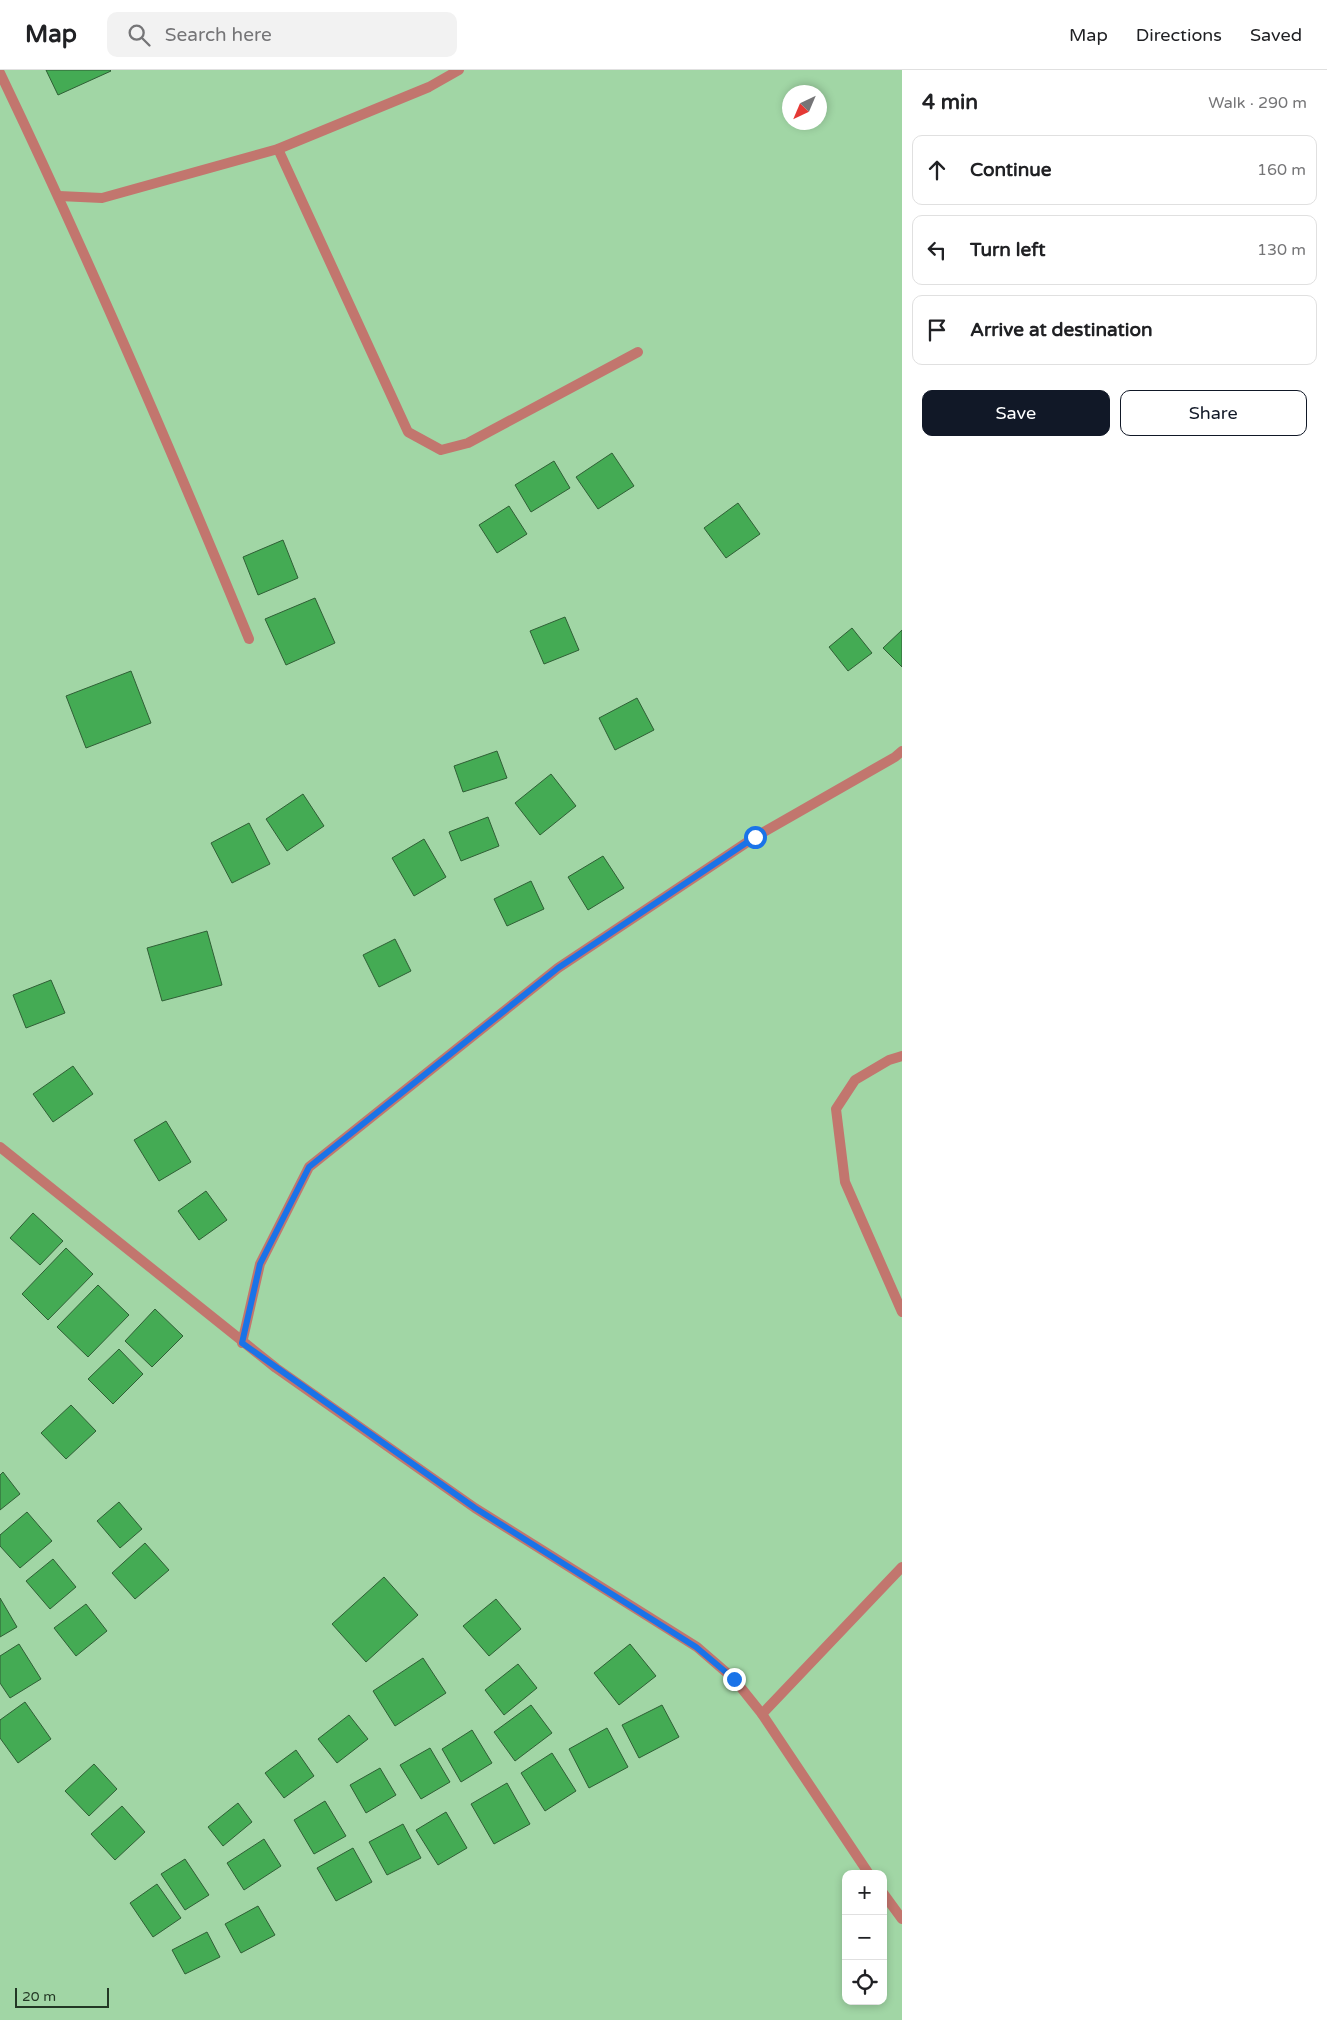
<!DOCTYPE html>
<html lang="en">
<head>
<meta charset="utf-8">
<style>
  body { margin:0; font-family:"Varela Round",sans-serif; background:#f2f2f2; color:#202124 }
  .controls { position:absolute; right:15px; bottom:15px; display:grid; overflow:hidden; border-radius:10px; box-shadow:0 2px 8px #0003 }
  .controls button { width:45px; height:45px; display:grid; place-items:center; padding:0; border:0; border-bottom:1px solid #e0e0e0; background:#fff; color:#202124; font:25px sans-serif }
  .compass { position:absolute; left:782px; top:15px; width:45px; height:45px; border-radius:50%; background:#fff; box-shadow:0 2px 8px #0003; rotate:224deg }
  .scale { position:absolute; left:15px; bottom:12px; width:94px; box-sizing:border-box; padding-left:5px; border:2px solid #233825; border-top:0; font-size:14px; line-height:18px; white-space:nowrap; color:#233825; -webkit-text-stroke:4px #a1d6a5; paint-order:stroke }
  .stop { position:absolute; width:15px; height:15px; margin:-11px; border:4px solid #1a73e8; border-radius:50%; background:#fff }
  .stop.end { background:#1a73e8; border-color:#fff; box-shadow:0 1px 5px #0008 }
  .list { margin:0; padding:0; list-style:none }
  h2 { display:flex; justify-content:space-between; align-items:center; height:65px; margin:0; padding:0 20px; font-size:21px }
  h2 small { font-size:16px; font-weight:400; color:#757577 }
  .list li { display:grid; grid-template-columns:32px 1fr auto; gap:15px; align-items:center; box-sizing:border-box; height:70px; margin:0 10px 10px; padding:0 10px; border:1px solid #e0e0e0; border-radius:10px }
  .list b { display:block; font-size:19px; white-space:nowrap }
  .list em { font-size:16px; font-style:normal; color:#757577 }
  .actions { display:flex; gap:10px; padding:15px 20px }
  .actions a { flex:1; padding:11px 0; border:1px solid #111827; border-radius:10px; text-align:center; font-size:18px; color:#111827 }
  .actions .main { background:#111827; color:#fff }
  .icon { flex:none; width:28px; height:28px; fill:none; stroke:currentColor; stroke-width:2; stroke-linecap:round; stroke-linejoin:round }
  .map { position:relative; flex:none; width:902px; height:1950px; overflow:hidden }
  header { display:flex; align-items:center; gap:30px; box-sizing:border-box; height:70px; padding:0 25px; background:#fff; border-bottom:1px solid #e0e0e0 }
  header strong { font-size:24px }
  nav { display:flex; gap:28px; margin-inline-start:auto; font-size:18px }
  .search { width:350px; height:45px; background:#f2f2f2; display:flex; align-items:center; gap:12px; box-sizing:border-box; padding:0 18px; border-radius:10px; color:#757577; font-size:19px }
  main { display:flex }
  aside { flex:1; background:#fff }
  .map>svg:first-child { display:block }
  .building { fill:#44ab54; stroke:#2f5f35 }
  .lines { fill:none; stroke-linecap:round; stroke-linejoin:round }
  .minor { stroke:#c2766e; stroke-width:10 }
  .route { stroke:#1a73e8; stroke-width:6 }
</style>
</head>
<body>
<header>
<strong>Map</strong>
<div class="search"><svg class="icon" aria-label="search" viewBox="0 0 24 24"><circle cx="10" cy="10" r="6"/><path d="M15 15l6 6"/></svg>Search here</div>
<nav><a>Map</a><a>Directions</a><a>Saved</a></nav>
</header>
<main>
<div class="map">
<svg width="902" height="1950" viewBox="0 0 902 1950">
  <rect width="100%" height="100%" fill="#a1d6a5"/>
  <!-- building -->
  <g class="building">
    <polygon points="46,0 110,0 111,1 58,25"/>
    <polygon points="612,383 634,416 598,439 576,407"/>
    <polygon points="554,391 570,418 531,442 515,415"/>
    <polygon points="738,433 760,464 726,488 704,458"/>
    <polygon points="509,436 527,464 497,483 479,455"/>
    <polygon points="283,470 298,508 258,525 243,487"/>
    <polygon points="315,528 335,573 286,595 265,549"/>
    <polygon points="565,547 579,580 544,594 530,561"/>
    <polygon points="852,558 872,583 848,601 829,577"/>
    <polygon points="902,560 902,597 883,578"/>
    <polygon points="131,601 151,653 86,678 66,626"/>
    <polygon points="637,628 654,660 615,680 599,648"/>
    <polygon points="497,681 507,708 463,722 454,696"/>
    <polygon points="551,704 576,736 540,765 515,733"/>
    <polygon points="303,724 324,756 287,781 266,749"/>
    <polygon points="488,747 499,776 461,791 449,762"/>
    <polygon points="249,753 270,794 232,813 211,773"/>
    <polygon points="424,769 446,807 414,826 392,788"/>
    <polygon points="603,786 624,818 588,840 568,807"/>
    <polygon points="531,811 544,839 507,856 494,829"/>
    <polygon points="207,861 222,915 162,931 147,878"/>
    <polygon points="395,869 411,901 379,917 363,885"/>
    <polygon points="51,910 65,943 26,958 13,925"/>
    <polygon points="73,996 93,1024 53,1052 33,1024"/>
    <polygon points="166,1051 191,1092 159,1111 134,1070"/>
    <polygon points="206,1121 227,1150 199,1170 178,1141"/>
    <polygon points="33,1143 63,1171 40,1195 10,1168"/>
    <polygon points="66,1178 93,1204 48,1250 22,1224"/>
    <polygon points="98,1215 129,1245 88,1287 57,1257"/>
    <polygon points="155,1239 183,1266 152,1297 125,1271"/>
    <polygon points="119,1279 143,1304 113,1334 88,1309"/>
    <polygon points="71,1335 96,1361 66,1389 41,1363"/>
    <polygon points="3,1402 20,1424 0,1440 0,1405"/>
    <polygon points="119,1432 142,1459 120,1478 97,1451"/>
    <polygon points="27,1442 52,1471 20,1498 0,1476 0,1465"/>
    <polygon points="145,1473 169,1500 135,1529 112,1503"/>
    <polygon points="53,1489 76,1517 50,1539 26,1511"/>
    <polygon points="384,1507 418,1545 366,1592 332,1554"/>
    <polygon points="0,1528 17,1557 0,1567"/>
    <polygon points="496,1529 521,1559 489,1586 463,1556"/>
    <polygon points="86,1534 107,1561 76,1586 54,1558"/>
    <polygon points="19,1574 41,1609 10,1628 0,1613 0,1586"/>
    <polygon points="630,1574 656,1606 619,1635 594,1603"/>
    <polygon points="423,1588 446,1623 395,1656 373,1621"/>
    <polygon points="518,1594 537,1618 504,1645 485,1620"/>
    <polygon points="25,1632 51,1669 18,1693 0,1668 0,1650"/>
    <polygon points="531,1635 552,1663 515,1691 494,1662"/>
    <polygon points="662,1635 679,1667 639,1688 622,1655"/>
    <polygon points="349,1645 368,1669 337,1693 318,1669"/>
    <polygon points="607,1658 628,1697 589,1718 569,1679"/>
    <polygon points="472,1660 492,1693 461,1712 442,1679"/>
    <polygon points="430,1678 450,1712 421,1729 400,1695"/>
    <polygon points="296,1680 314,1706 284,1728 265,1703"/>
    <polygon points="552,1683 576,1721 545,1741 521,1703"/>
    <polygon points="94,1694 117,1719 89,1746 65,1721"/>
    <polygon points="380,1698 396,1725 366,1743 350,1715"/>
    <polygon points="507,1713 530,1754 494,1774 471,1734"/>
    <polygon points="325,1731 346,1766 314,1784 294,1750"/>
    <polygon points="238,1733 252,1752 223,1776 208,1757"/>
    <polygon points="122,1736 145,1762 115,1790 91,1764"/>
    <polygon points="446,1742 467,1778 438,1795 416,1760"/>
    <polygon points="403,1754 421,1788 387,1805 369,1772"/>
    <polygon points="264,1769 281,1796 244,1820 227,1793"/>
    <polygon points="353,1778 372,1812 336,1831 317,1798"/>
    <polygon points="185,1789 209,1825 185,1840 161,1804"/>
    <polygon points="157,1814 181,1848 153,1867 130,1833"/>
    <polygon points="258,1836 275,1865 241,1883 225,1854"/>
    <polygon points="207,1862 220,1887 185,1904 172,1880"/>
  </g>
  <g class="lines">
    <!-- minor -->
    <g class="minor">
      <path d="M0,3C89,189 171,379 249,569"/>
      <polyline points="278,79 408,362 441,380 468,373 638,282"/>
      <polyline points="59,126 102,128 278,79 429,17 459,0"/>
      <polyline points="902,986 889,990 855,1010 836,1039 845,1112 902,1242"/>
      <polyline points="0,1077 276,1298 475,1438 697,1577 734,1609 762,1644 869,1804"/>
      <polyline points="242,1273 260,1194 309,1097 558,898 755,767 895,687 902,681"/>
      <polyline points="762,1644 902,1497"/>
      <polyline points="883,1823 902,1849"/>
    </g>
  </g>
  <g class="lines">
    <!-- route -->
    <polyline class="route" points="734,1609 696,1577 475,1438 242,1273 260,1194 309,1097 558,898 755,767"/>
  </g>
</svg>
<div class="controls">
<button>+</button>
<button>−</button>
<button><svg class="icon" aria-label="locate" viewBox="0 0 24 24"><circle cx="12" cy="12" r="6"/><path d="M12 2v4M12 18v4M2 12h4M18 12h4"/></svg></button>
</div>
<svg class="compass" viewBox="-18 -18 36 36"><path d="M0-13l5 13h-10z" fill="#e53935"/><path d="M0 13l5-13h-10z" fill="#757577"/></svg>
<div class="scale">20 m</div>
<div class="stop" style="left:755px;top:767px"></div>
<div class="stop end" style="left:734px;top:1609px"></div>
</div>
<aside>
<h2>4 min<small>Walk · 290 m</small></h2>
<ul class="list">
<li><svg class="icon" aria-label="ahead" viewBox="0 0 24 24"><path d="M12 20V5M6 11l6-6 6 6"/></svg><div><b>Continue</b></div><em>160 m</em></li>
<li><svg class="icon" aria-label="left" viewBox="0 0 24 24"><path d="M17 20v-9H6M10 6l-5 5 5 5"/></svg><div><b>Turn left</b></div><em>130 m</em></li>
<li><svg class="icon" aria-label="arrive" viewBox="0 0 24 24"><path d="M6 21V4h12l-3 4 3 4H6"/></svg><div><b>Arrive at destination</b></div></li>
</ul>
<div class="actions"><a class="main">Save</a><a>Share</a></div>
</aside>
</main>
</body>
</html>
